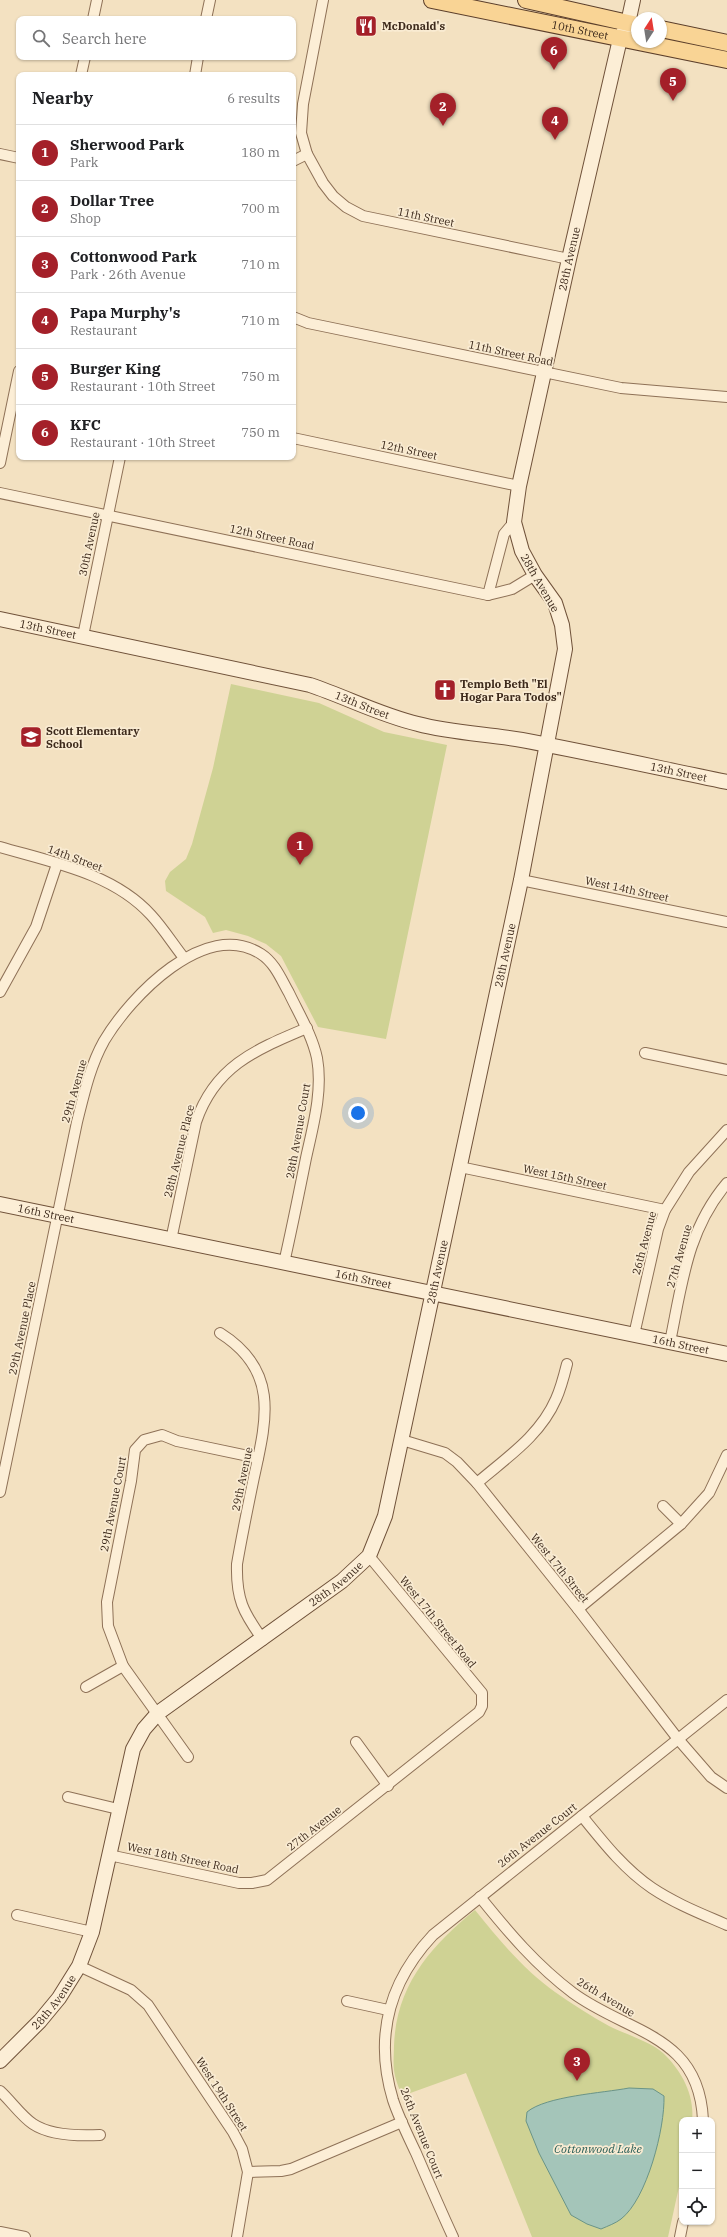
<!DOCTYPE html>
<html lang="en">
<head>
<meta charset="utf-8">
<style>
  body { margin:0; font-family:"IBM Plex Serif",serif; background:#f6f6f6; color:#202124 }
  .controls { position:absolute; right:12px; bottom:12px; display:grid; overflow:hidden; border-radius:8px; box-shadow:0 1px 3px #0004 }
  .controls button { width:36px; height:36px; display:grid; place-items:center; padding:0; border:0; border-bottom:1px solid #e0e0e0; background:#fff; color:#202124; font:20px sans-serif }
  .compass { position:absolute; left:631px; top:12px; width:36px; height:36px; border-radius:50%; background:#fff; box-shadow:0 1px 3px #0004; rotate:12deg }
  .you { position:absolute; left:358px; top:1113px; width:14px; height:14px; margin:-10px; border:3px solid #fff; border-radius:50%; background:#1a73e8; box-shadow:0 0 0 6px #1a73e833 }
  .badge { display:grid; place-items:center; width:26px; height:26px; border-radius:50%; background:#a42029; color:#fff; font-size:13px; font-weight:700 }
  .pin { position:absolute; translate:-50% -33px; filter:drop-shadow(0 1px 2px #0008) }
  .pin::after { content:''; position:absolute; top:21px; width:14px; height:12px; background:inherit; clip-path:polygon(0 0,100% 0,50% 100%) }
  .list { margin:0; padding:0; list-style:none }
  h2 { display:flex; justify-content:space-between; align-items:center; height:52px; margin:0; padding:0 16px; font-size:17px }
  h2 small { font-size:13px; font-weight:400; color:#757577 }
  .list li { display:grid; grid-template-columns:26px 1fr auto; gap:12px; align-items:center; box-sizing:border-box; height:56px; padding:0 16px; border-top:1px solid #e0e0e0 }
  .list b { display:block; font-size:15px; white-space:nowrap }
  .list p { margin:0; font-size:13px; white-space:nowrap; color:#757577 }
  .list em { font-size:13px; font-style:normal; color:#757577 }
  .icon { flex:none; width:22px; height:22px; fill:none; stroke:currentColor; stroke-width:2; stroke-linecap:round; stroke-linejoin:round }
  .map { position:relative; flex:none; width:727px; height:2237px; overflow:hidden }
  .search { position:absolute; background:#fff; box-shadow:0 1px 3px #0004; left:16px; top:16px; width:280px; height:44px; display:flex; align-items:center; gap:10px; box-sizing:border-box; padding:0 14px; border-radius:8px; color:#757577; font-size:15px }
  .panel { position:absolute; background:#fff; box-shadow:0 1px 3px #0004; left:16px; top:72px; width:280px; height:388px; border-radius:8px }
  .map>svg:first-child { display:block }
  .green { fill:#cfd294 }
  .water { fill:#a4c5b9; stroke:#6a9487 }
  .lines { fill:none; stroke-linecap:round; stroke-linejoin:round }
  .street-casing { stroke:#8e7157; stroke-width:12 }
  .secondary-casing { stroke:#70523a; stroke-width:16 }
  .primary-casing { stroke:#5c3f2b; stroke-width:18 }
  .street { stroke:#fceed6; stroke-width:10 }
  .secondary { stroke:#fceed6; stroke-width:14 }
  .primary { stroke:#f9d495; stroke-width:16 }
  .labels { text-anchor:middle; stroke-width:3.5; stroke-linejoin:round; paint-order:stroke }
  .poi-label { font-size:11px; font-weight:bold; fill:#3d2a1c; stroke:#f9ebd2; text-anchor:start }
  .street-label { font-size:11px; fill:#3d2a1c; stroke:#f9ebd2 }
  .water-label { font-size:12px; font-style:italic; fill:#2a5e57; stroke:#f9ebd2 }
</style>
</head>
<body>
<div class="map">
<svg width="727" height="2237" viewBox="0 0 727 2237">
  <rect width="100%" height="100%" fill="#f3e1c1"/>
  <!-- green -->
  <g class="green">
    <polygon points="231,684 319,703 384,732 447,745 386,1039 318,1027 281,956 266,944 248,936 226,930 213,933 205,917 166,891 165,881 170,872 186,859 192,844 213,768"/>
    <path d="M475,1910C499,1940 524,1970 555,1992C572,2004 591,2016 609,2026C625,2034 651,2042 663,2053C681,2070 695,2095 692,2120H682V2173L668,2237H532L466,2073L402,2096C399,2088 395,2079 394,2070C393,2062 394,2053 394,2046C396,1985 431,1946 475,1910Z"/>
  </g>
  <!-- water -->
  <path class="water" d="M629,2088L653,2089L664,2096C665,2128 647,2199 621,2219C616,2223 608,2226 601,2229L587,2224L571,2215L539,2153L526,2121L527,2112C546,2096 603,2093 629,2088Z"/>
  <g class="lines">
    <!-- street casing -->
    <g class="street-casing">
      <g id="street">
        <polyline points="323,0 303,104 301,133 307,154 323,183 333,196 346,207 363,216 569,259"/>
        <polyline points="93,19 97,0"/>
        <polyline points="206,19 210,0"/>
        <polyline points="81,75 85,57"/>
        <polyline points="195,75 198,57"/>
        <polyline points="0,154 19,158"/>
        <polyline points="293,161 307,154"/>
        <polyline points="293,317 308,323 621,388 727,397"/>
        <polyline points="293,438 519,486"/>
        <polyline points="0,463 19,371"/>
        <polyline points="0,493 488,595 512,589 535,575"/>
        <polyline points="488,595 504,534 514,522"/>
        <polyline points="83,636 120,457"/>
        <path d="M0,847C51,862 113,873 151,915C163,928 173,944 184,958"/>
        <polyline points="521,880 727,922"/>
        <polyline points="0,992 36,927 57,864"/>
        <polyline points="645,1053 727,1070"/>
        <polyline points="460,1167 665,1210"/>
        <path d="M171,1240L196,1122C215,1066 255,1050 307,1028"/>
        <path d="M220,1333C279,1370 267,1418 254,1477C248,1506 242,1535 237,1564C236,1599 243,1612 263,1640"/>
        <polyline points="634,1335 658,1229 665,1210 689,1172 727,1130"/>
        <path d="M670,1342C682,1284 687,1230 727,1183"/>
        <polyline points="402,1440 445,1453 457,1462 477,1483 578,1609 678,1739 711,1777 727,1788"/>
        <path d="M477,1483C506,1458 540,1436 556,1399C561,1388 564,1376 567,1364"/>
        <path d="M0,1492L77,1122C84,1094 90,1066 104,1041C130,997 205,918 261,954C275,963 281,979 289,993C299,1014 312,1035 317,1058C323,1091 313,1126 306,1158C299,1193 292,1228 284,1263"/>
        <polyline points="663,1506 681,1524"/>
        <polyline points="578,1609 681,1524 709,1493 727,1455"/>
        <polyline points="86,1687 123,1666"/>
        <polyline points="356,1742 388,1786"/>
        <polyline points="188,1757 123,1666 108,1626 107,1602 131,1481 135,1450 144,1440 162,1435 177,1441 258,1458"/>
        <polyline points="68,1797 118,1809"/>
        <path d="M582,1816C603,1842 624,1869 652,1888C676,1904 702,1914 727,1925"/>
        <polyline points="109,1855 239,1883 252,1883 267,1880 479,1712 482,1706 482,1693 369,1556"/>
        <path d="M480,1897C509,1933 536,1965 573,1993C629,2034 699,2034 703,2120"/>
        <polyline points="17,1915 92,1932"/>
        <polyline points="79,1966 131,1990 148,2005 233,2132 242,2149 248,2172 237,2237"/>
        <polyline points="347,2001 388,2010"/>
        <path d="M0,2091C11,2101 21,2116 33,2124C51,2136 80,2136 100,2135"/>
        <polyline points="248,2172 281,2171 291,2169 402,2122"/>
        <polyline points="0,2232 25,2237"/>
        <path d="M453,2237C440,2209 428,2181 416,2153C408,2136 399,2118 393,2100C374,2037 389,1982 433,1935L727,1700"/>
        <polyline points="680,2237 683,2222"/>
      </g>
    </g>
    <!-- secondary casing -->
    <g class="secondary-casing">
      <g id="secondary">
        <path id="s1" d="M0,619L310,685C346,697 380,715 418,724C452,733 488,734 522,740C591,753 659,768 727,782"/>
        <path id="s2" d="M0,1204L727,1354"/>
        <path id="s3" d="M0,2061L40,2021L59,1998L79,1966L92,1932L133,1749L144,1729L158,1713L342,1581L369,1556L385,1516L521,880L565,649L562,625L555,603L535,575L522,551L514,522L519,486L569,259L620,39L628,23L633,0"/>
      </g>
    </g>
    <!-- primary casing -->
    <g class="primary-casing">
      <g id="primary">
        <path id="s4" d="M432,0L727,60"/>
        <polyline points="526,0 637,25"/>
        <polyline points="661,29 727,43"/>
      </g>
    </g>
    <!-- street -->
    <use href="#street" class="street"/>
    <!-- secondary -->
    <use href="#secondary" class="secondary"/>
    <!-- primary -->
    <use href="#primary" class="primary"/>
  </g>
  <!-- icons -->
  <defs>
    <g id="restaurant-square" transform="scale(1.15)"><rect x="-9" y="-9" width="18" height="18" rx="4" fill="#a42029" stroke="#f9ebd2"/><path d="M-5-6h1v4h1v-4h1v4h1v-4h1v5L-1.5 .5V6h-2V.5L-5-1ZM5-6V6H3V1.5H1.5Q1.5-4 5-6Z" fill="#fff"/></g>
    <g id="church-square" transform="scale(1.15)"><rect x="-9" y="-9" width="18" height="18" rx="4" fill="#a42029" stroke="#f9ebd2"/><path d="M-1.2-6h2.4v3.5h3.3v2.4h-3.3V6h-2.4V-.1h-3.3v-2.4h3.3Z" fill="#fff"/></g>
    <g id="school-square" transform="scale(1.15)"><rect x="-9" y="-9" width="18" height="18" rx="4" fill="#a42029" stroke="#f9ebd2"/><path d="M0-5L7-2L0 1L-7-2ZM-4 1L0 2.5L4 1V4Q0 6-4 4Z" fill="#fff"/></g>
  </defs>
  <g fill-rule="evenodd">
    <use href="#restaurant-square" x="366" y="26"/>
    <use href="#church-square" x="445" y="690"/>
    <use href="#school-square" x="31" y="737"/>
  </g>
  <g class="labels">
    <!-- poi labels -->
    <g class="poi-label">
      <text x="382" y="30">McDonald's</text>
      <text x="460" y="688">Templo Beth "El<tspan x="460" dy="13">Hogar Para Todos"</tspan></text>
      <text x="46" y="735">Scott Elementary<tspan x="46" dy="13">School</tspan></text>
    </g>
    <!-- street labels -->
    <g class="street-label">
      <text dy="4" stroke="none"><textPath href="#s4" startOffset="151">10th Street</textPath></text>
      <text transform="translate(426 217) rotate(12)" y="4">11th Street</text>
      <text dy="4" stroke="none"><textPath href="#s3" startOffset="1992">28th Avenue</textPath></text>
      <text transform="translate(511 353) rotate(12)" y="4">11th Street Road</text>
      <text transform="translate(409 450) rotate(12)" y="4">12th Street</text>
      <text transform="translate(272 537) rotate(12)" y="4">12th Street Road</text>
      <text transform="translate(89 544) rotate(-78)" y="4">30th Avenue</text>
      <text transform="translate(540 583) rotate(60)" y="4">28th Avenue</text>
      <text dy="4" stroke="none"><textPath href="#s1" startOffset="49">13th Street</textPath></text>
      <text dy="4" stroke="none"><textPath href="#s1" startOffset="373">13th Street</textPath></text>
      <text dy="4" stroke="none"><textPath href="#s1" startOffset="697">13th Street</textPath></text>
      <text transform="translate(75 858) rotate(20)" y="4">14th Street</text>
      <text transform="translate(627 889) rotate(12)" y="4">West 14th Street</text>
      <text dy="4" stroke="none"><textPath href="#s3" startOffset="1272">28th Avenue</textPath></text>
      <text transform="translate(74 1091) rotate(-74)" y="4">29th Avenue</text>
      <text transform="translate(298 1131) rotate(-80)" y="4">28th Avenue Court</text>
      <text transform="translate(179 1151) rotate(-76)" y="4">28th Avenue Place</text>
      <text transform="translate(565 1177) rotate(12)" y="4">West 15th Street</text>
      <text dy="4" stroke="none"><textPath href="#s2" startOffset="47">16th Street</textPath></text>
      <text transform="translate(644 1243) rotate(-75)" y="4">26th Avenue</text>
      <text transform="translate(679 1256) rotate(-74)" y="4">27th Avenue</text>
      <text dy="4" stroke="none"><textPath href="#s3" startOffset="948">28th Avenue</textPath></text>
      <text dy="4" stroke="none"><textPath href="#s2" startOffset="371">16th Street</textPath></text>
      <text transform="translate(22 1328) rotate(-78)" y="4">29th Avenue Place</text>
      <text dy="4" stroke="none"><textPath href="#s2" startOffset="695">16th Street</textPath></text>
      <text transform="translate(242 1479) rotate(-78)" y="4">29th Avenue</text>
      <text transform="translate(113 1504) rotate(-79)" y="4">29th Avenue Court</text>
      <text transform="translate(560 1568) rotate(51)" y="4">West 17th Street</text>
      <text dy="4" stroke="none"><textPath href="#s3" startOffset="612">28th Avenue</textPath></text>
      <text transform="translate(438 1622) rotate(51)" y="4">West 17th Street Road</text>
      <text transform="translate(314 1828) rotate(-38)" y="4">27th Avenue</text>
      <text transform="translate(537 1835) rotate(-38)" y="4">26th Avenue Court</text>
      <text transform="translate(183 1858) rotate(12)" y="4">West 18th Street Road</text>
      <text transform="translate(606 1997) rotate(31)" y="4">26th Avenue</text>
      <text dy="4" stroke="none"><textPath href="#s3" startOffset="80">28th Avenue</textPath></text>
      <text transform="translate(222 2094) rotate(57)" y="4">West 19th Street</text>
      <text transform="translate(422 2133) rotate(68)" y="4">26th Avenue Court</text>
    </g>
    <!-- water labels -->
    <g class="water-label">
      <text x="598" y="2153">Cottonwood Lake</text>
    </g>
  </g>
</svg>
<div class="controls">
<button>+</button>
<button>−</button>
<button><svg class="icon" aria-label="locate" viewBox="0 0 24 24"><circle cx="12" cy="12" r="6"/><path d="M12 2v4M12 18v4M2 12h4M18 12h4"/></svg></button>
</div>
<svg class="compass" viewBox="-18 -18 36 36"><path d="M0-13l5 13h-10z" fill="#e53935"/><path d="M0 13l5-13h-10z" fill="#757577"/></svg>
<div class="you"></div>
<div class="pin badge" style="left:300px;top:865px">1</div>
<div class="pin badge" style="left:443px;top:126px">2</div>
<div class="pin badge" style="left:577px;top:2081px">3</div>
<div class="pin badge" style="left:555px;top:140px">4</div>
<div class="pin badge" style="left:673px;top:101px">5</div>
<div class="pin badge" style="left:554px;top:70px">6</div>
<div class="search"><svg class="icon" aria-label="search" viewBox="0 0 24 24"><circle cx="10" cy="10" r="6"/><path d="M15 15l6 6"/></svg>Search here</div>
<section class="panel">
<h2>Nearby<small>6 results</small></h2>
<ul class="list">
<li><span class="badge">1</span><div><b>Sherwood Park</b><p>Park</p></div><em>180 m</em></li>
<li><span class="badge">2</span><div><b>Dollar Tree</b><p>Shop</p></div><em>700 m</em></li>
<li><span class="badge">3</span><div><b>Cottonwood Park</b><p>Park · 26th Avenue</p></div><em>710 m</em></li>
<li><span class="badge">4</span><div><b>Papa Murphy's</b><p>Restaurant</p></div><em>710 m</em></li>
<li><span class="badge">5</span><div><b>Burger King</b><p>Restaurant · 10th Street</p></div><em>750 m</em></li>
<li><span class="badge">6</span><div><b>KFC</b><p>Restaurant · 10th Street</p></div><em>750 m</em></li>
</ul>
</section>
</div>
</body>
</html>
